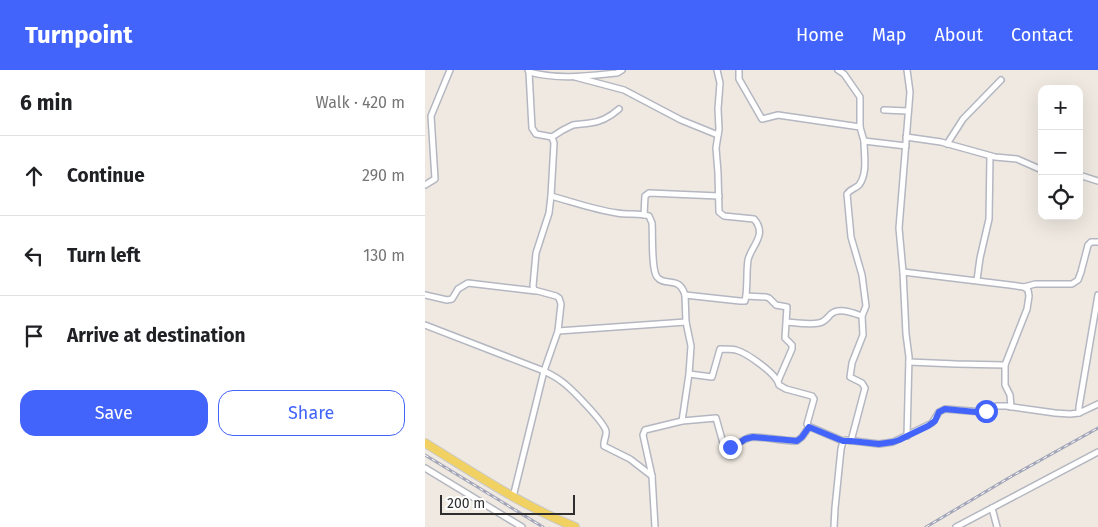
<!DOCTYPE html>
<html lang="en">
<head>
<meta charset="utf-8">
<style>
  body { margin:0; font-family:"Fira Sans",sans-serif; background:#f6f6f6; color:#202124 }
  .controls { position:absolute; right:15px; top:15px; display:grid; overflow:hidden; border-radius:10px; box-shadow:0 5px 20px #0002 }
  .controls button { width:45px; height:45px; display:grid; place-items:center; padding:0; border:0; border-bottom:1px solid #e0e0e0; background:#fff; color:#202124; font:25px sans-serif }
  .scale { position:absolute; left:15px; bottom:12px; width:135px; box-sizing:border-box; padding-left:5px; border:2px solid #2e2e2e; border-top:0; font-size:14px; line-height:18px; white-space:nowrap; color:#2e2e2e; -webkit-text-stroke:4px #fff; paint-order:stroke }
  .stop { position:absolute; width:15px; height:15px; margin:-11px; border:4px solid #4264fb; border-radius:50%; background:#fff }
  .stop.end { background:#4264fb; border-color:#fff; box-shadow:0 1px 5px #0008 }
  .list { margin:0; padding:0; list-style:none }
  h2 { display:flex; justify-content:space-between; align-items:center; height:65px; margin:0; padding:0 20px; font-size:21px }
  h2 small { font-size:16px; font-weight:400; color:#757577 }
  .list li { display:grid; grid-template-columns:32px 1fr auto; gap:15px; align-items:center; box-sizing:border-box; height:80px; padding:0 20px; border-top:1px solid #e0e0e0 }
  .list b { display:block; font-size:19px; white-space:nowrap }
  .list em { font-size:16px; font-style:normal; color:#757577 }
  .actions { display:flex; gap:10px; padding:15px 20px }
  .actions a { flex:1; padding:11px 0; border:1px solid #4264fb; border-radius:15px; text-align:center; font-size:18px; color:#4264fb }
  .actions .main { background:#4264fb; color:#fff }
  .icon { flex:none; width:28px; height:28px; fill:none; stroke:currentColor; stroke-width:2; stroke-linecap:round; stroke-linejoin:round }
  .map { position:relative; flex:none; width:673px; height:457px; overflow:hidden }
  header { display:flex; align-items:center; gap:30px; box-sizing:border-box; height:70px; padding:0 25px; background:#4264fb; color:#fff }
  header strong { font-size:24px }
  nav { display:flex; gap:28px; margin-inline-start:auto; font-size:18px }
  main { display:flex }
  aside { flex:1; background:#fff }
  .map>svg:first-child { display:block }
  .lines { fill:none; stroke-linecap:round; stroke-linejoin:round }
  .street-casing { stroke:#b4b7c1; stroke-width:8 }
  .primary-casing { stroke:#c9c9c9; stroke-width:10 }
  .street { stroke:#fff; stroke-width:5 }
  .primary { stroke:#f2d163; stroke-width:8 }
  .rail-casing { stroke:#a3a6b8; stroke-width:3 }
  .rail { stroke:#fff; stroke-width:1; stroke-dasharray:4; stroke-linecap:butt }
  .route { stroke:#4264fb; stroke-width:6 }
</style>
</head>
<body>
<header>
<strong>Turnpoint</strong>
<nav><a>Home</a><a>Map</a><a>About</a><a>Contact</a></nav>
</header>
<main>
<aside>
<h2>6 min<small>Walk · 420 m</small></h2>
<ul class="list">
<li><svg class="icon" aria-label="ahead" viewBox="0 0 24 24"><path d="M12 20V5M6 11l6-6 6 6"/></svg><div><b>Continue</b></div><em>290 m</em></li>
<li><svg class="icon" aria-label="left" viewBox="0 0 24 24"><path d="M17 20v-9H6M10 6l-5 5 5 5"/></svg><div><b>Turn left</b></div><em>130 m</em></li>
<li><svg class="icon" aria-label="arrive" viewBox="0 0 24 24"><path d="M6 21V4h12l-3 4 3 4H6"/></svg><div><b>Arrive at destination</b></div></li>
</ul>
<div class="actions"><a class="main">Save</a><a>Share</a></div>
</aside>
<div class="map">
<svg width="673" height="457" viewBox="0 0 673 457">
  <rect width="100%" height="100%" fill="#efe9e1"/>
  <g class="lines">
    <!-- street casing -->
    <g class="street-casing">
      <g id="street">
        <polyline points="314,0 314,9 337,49 353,45 435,57 439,71"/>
        <polyline points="413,0 419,4 435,27 435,57"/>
        <polyline points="482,0 485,22 474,158 478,202 481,264 484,287 482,366"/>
        <path d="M104,2C134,10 162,6 192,3L197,0"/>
        <polyline points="150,7 199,20 256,50 293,65"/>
        <polyline points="459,40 483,41"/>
        <path d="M127,67C134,62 141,58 148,55C154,54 159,54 165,53C176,52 185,47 194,39"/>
        <polyline points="481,67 516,72 570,87 592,89 617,100"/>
        <polyline points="522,74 538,49 576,10"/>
        <polyline points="654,105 673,111"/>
        <polyline points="0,115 10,109 6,46 25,0"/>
        <path d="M126,126C148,132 170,140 192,143C203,145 215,143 224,146L227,153C228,164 226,199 232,207C240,217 254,205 260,225L261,252L266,276L264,304L257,351"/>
        <polyline points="219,145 220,126 224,123 294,126"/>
        <polyline points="478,202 585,215 599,217 603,220 604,226 602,239 580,295 580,315 585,325 586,337"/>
        <polyline points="552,210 555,188 564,149 565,86"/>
        <polyline points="599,217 610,214 647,214 653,210 656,202 663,175 666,172 673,172"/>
        <polyline points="0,225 22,230 27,229 33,219 43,213 111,221"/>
        <path d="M260,225L315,231H320C323,218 321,203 323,190C326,176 343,165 329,149L299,146L294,142L293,103L291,78L294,59L293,39L295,13L292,0"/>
        <polyline points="321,226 341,227 344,228 351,235 362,237 360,268 367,275 367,279 353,311"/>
        <path d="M362,252C372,253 384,255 394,253C400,252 402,248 406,244C414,237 428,243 437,246"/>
        <path d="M0,255L119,301C125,304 131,307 136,311C145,317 179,352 181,361C182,366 178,371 179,376L205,389L227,406"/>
        <polyline points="133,261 261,252"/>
        <polyline points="484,292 531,294 580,295"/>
        <path d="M264,304L287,307L295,279C300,279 306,279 311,280C322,283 352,304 354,315L361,319L387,326L389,329L382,354L383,356L418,371"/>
        <polyline points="654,343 654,337 673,225"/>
        <path d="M426,371L440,318L437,313L425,307L427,293L438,265L437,246L441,236L437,205L426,167L422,124C425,119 430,119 434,115C443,103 439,85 439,71L481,76"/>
        <polyline points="0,398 97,457"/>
        <polyline points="88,427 119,301 133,261 136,234 134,228 131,226 109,220 108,216 111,183 124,143 126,126 129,73 127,67 111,64 107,58 104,2 103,0"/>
        <polyline points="567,438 572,457"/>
        <path d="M230,457L227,406L218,365L220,360L257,351L291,348L298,373L301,377C312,377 318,368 327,367C342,367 357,371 372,371L377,367L384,357"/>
        <polyline points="409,457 410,438 416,379 418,371 421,370 454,374 468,372 507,353 514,342 520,339 558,342 572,336 581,336 630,343 645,344 654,343 673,334"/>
        <polyline points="531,457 673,382"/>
      </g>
    </g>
    <!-- primary casing -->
    <g class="primary-casing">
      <path id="primary" d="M0,373C49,403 96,435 150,457"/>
    </g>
    <!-- street -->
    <use href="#street" class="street"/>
    <!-- primary -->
    <use href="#primary" class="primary"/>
    <!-- rail casing -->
    <g class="rail-casing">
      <g id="rail">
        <polyline points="0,385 118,457"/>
        <polyline points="501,457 587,406 673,358"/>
      </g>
    </g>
    <!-- rail -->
    <use href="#rail" class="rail"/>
  </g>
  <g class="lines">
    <!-- route -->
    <polyline class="route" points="305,377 316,372 320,369 328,367 372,371 377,367 384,357 418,371 426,371 454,374 468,372 474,370 503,356 510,351 514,342 520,339 551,342 561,341"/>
  </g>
</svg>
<div class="controls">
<button>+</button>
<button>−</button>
<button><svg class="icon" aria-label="locate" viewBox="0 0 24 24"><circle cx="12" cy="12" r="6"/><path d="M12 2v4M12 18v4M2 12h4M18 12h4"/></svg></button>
</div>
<div class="scale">200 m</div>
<div class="stop" style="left:561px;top:341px"></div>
<div class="stop end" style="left:305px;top:377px"></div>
</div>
</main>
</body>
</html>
